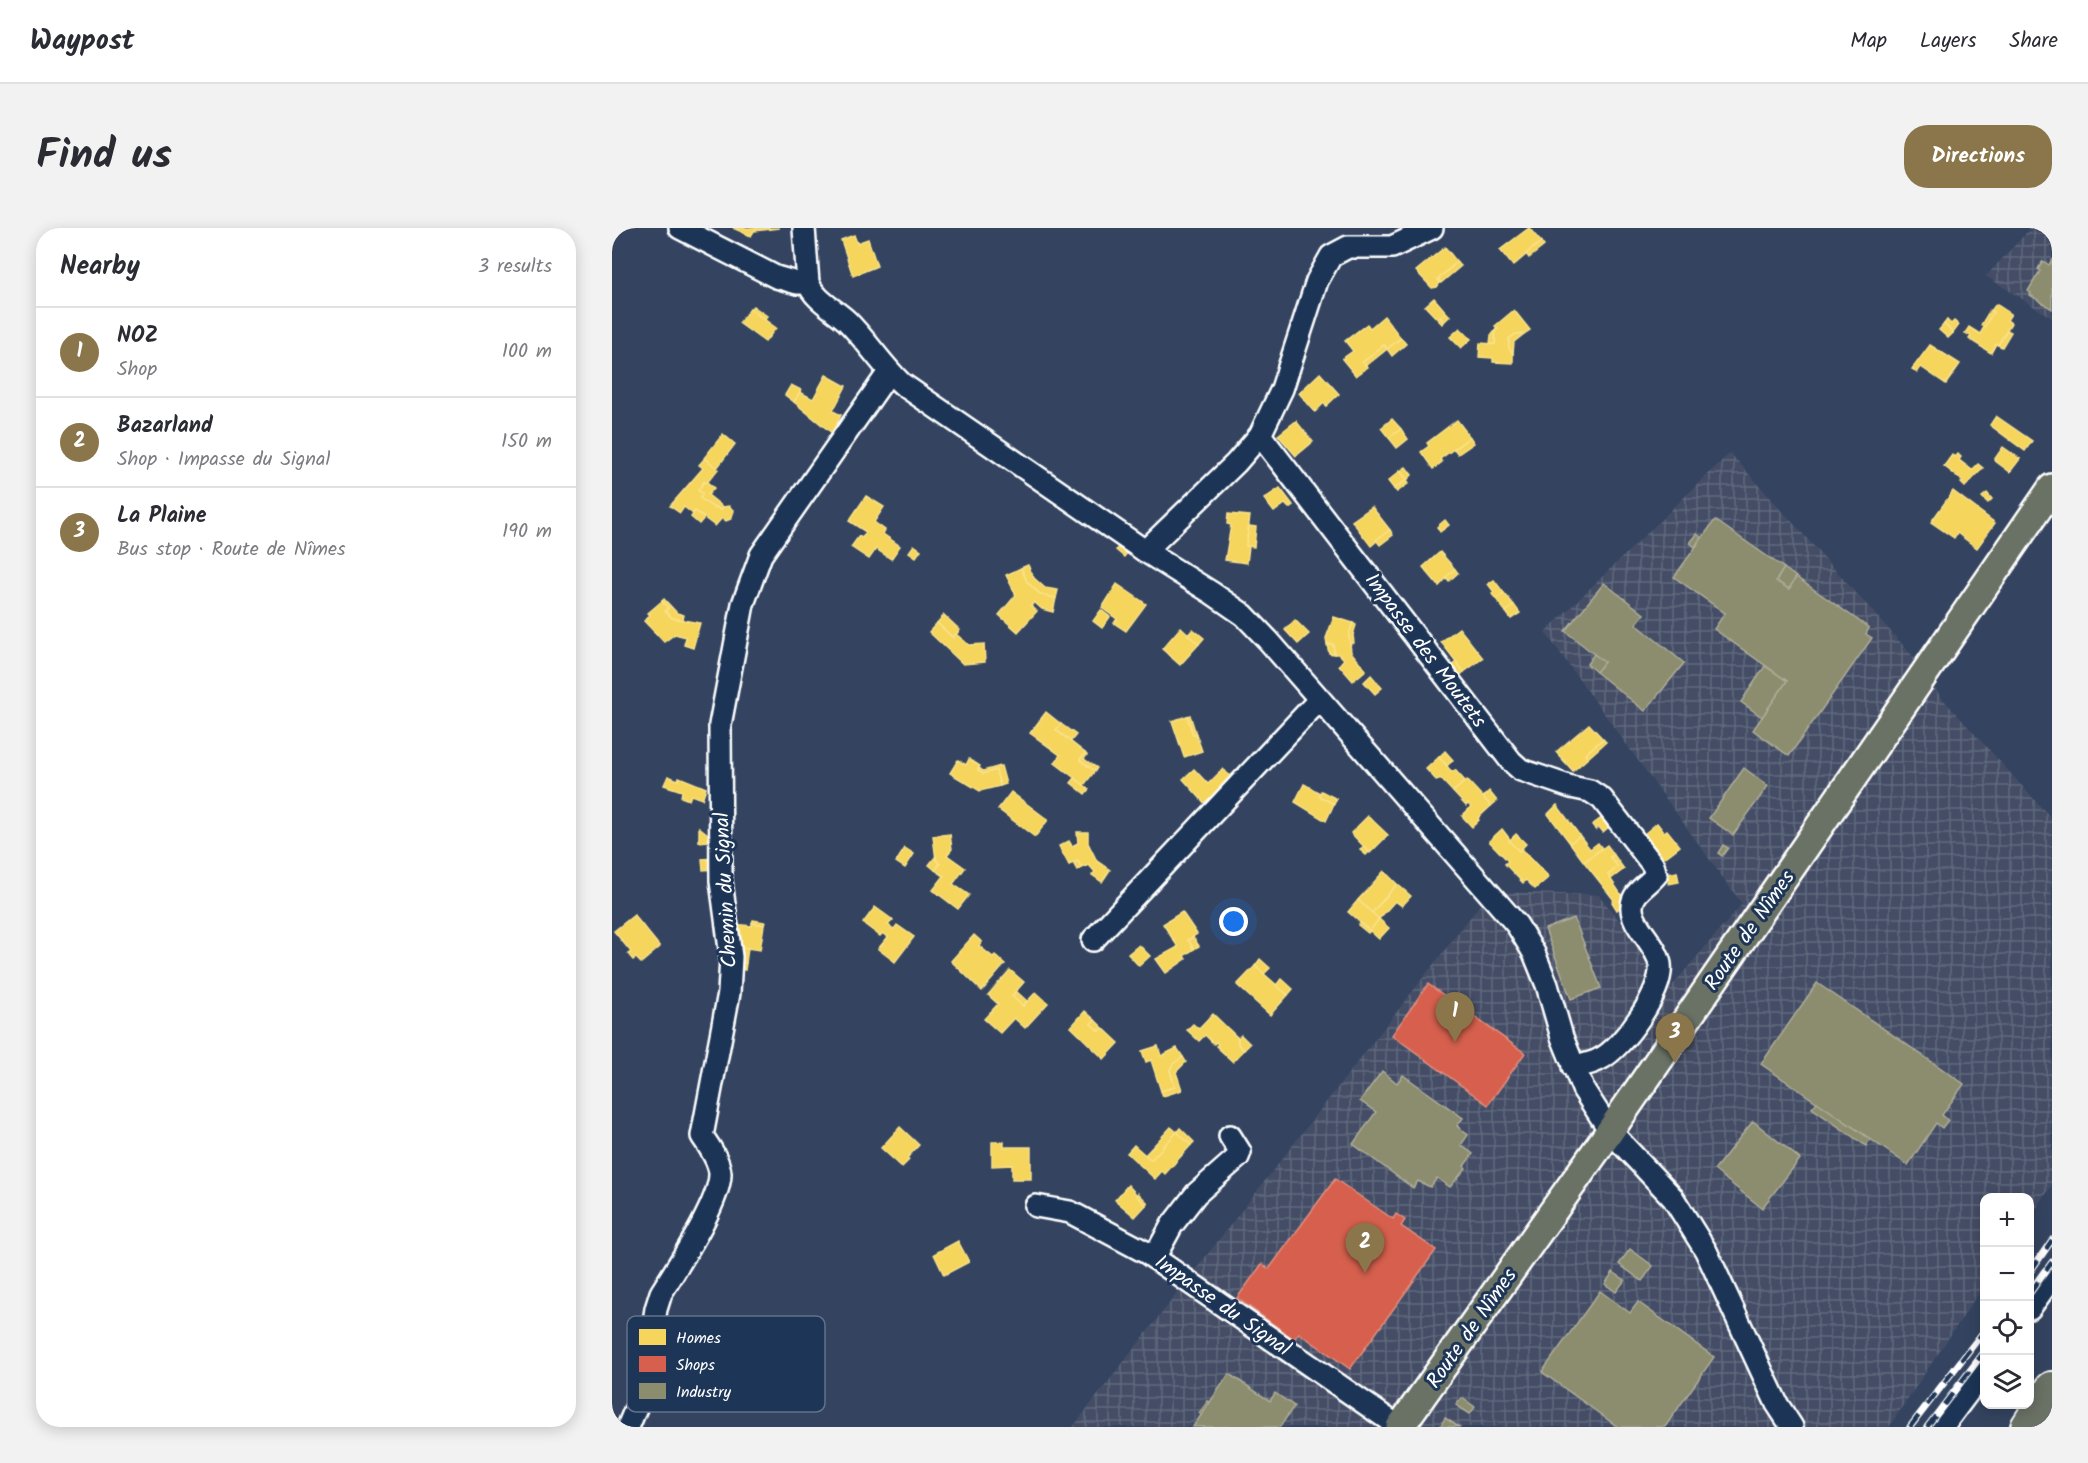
<!DOCTYPE html>
<html lang="en">
<head>
<meta charset="utf-8">
<style>
  body { margin:0; font-family:Kalam,sans-serif; background:#f2f2f3; color:#2b2b33 }
  .controls { position:absolute; right:18px; bottom:18px; display:grid; overflow:hidden; border-radius:12px; box-shadow:0 3px 15px #0003 }
  .controls button { width:54px; height:54px; display:grid; place-items:center; padding:0; border:0; border-bottom:2px solid #e1e1e2; background:#fff; color:#2b2b33; font:30px sans-serif }
  .you { position:absolute; left:622px; top:694px; width:21px; height:21px; margin:-15px; border:4px solid #fff; border-radius:50%; background:#1a73e8; box-shadow:0 0 0 9px #1a73e833 }
  .badge { display:grid; place-items:center; width:39px; height:39px; border-radius:50%; background:#8a764a; color:#fff; font-size:20px; font-weight:700 }
  .pin { position:absolute; translate:-50% -50px; filter:drop-shadow(0 2px 3px #0008) }
  .pin::after { content:''; position:absolute; top:32px; width:21px; height:18px; background:inherit; clip-path:polygon(0 0,100% 0,50% 100%) }
  .list { margin:0; padding:0; list-style:none }
  h2 { display:flex; justify-content:space-between; align-items:center; height:78px; margin:0; padding:0 24px; font-size:26px }
  h2 small { font-size:20px; font-weight:400; color:#7c7c81 }
  .list li { display:grid; grid-template-columns:39px 1fr auto; gap:18px; align-items:center; box-sizing:border-box; height:90px; padding:0 24px; border-top:2px solid #e1e1e2 }
  .list b { display:block; font-size:22px; white-space:nowrap }
  .list p { margin:0; font-size:20px; white-space:nowrap; color:#7c7c81 }
  .list em { font-size:20px; font-style:normal; color:#7c7c81 }
  .icon { flex:none; width:33px; height:33px; fill:none; stroke:currentColor; stroke-width:2; stroke-linecap:round; stroke-linejoin:round }
  .map { position:relative; flex:none; width:1440px; height:1199px; overflow:hidden; border-radius:24px }
  header { display:flex; align-items:center; gap:36px; box-sizing:border-box; height:84px; padding:0 30px; background:#fff; border-bottom:2px solid #e1e1e2 }
  header strong { font-size:28px }
  nav { display:flex; gap:33px; margin-inline-start:auto; font-size:21px }
  .intro { display:flex; align-items:center; justify-content:space-between; box-sizing:border-box; height:144px; padding:0 36px }
  h1 { margin:0; font-size:42px }
  .button { padding:15px 27px; border-radius:24px; background:#8a764a; color:#fff; font-size:21px; font-weight:700 }
  main { display:flex; gap:36px; padding:0 36px }
  aside { flex:1; background:#fff; border-radius:24px; box-shadow:0 3px 15px #0003 }
  .map>svg:first-child { display:block }
  .industrial { fill:url(#industrial-grid) }
  .homes { fill:#f6d55c; stroke:#f9e28d; stroke-width:1.5 }
  .shops { fill:#d6604d; stroke:#e29082; stroke-width:1.5 }
  .industry { fill:#8c8c6e; stroke:#aeae9a; stroke-width:1.5 }
  .lines { fill:none; stroke-linecap:round; stroke-linejoin:round }
  .minor-casing { stroke:#fff; stroke-width:26 }
  .major-casing { stroke:#fff; stroke-width:32 }
  .highway-casing { stroke:#fff; stroke-width:36 }
  .minor { stroke:#1d3557; stroke-width:21 }
  .major { stroke:#6b7165; stroke-width:27 }
  .highway { stroke:#6b7165; stroke-width:32 }
  .rail-casing { stroke:#fff; stroke-width:7 }
  .rail { stroke:#1d3557; stroke-width:4.5; stroke-dasharray:14; stroke-linecap:butt }
  .labels { text-anchor:middle; stroke-width:6; stroke-linejoin:round; paint-order:stroke }
  .street-label { font-size:21px; fill:#fff; stroke:#1d3557 }
  .key { fill:#1d3557; stroke:#617289; stroke-width:1.5 }
  .key-label { font-size:16px; fill:#fff }
</style>
</head>
<body>
<header>
<strong>Waypost</strong>
<nav><a>Map</a><a>Layers</a><a>Share</a></nav>
</header>
<div class="intro"><h1>Find us</h1><a class="button">Directions</a></div>
<main>
<aside>
<h2>Nearby<small>3 results</small></h2>
<ul class="list">
<li><span class="badge">1</span><div><b>NOZ</b><p>Shop</p></div><em>100 m</em></li>
<li><span class="badge">2</span><div><b>Bazarland</b><p>Shop · Impasse du Signal</p></div><em>150 m</em></li>
<li><span class="badge">3</span><div><b>La Plaine</b><p>Bus stop · Route de Nîmes</p></div><em>190 m</em></li>
</ul>
</aside>
<div class="map">
<svg width="1440" height="1199" viewBox="0 0 1440 1199">
  <defs>
    <pattern id="industrial-grid" width="8" height="8" patternUnits="userSpaceOnUse" patternTransform="scale(1.5)"><rect width="8" height="8" fill="#444e66"/><path d="M0 4h8M4 0v8" fill="none" stroke="#60697d"/></pattern>
  </defs>
  <rect width="100%" height="100%" fill="#344460"/>
  <filter id="ink" filterUnits="userSpaceOnUse"><feTurbulence type="fractalNoise" baseFrequency=".0167" numOctaves="2"/><feDisplacementMap in="SourceGraphic" scale="12" xChannelSelector="R" yChannelSelector="G"/><feConvolveMatrix kernelMatrix="1 2 1 2 8 2 1 2 1" color-interpolation-filters="sRGB"/></filter>
  <g filter="url(#ink)">
    <!-- industrial -->
    <g class="industrial">
      <polygon points="1419,0 1440,0 1440,90 1374,48"/>
      <polygon points="1118,225 1299,426 1329,469 1440,591 1440,957 1418,990 1418,970 1372,970 1372,1057 1277,1199 461,1199 878,664 987,667 1059,759 1130,676 933,404"/>
    </g>
    <!-- homes -->
    <g class="homes">
      <polygon points="121,0 167,0 142,3 139,8"/>
      <polygon points="917,0 929,14 901,38 888,22"/>
      <polygon points="242,7 245,15 256,11 265,38 241,48 229,12"/>
      <polygon points="929,14 932,18 917,30 914,26"/>
      <polygon points="833,19 845,34 826,51 828,55 825,59 820,60 804,43"/>
      <polygon points="845,34 849,38 829,55 826,51"/>
      <polygon points="822,70 834,84 828,89 832,94 830,96 813,78"/>
      <polygon points="1384,76 1399,86 1395,92 1399,95 1386,117 1384,116 1379,125 1357,111 1359,108 1353,105 1357,99 1368,106 1381,84 1379,83"/>
      <polygon points="141,78 155,88 153,92 138,81"/>
      <polygon points="138,81 164,100 153,114 127,95"/>
      <polygon points="902,82 918,102 912,106 904,106 897,111 897,120 901,126 901,135 881,134 881,130 867,129 868,115 883,116 883,102 886,101 883,98"/>
      <polygon points="1378,82 1381,84 1372,100 1369,97"/>
      <polygon points="834,84 838,88 832,94 828,89"/>
      <polygon points="772,88 789,110 775,121 772,117 751,134 756,139 744,148 730,131 741,123 733,113 755,96 758,100"/>
      <polygon points="1335,92 1339,96 1342,93 1347,97 1341,105 1332,96"/>
      <polygon points="1332,96 1341,105 1336,110 1327,102"/>
      <polygon points="848,100 859,111 849,120 838,109"/>
      <polygon points="883,102 883,116 878,116 879,107"/>
      <polygon points="1395,102 1399,104 1390,119 1386,117"/>
      <polygon points="904,106 912,106 902,114 901,126 897,120 897,111"/>
      <polygon points="789,110 794,116 780,128 775,121"/>
      <polygon points="772,117 775,121 754,138 751,134"/>
      <polygon points="1318,117 1348,136 1334,156 1309,139 1305,145 1300,141"/>
      <polygon points="708,145 727,166 714,178 712,175 703,184 687,165"/>
      <polygon points="214,147 234,158 221,183 229,187 220,205 182,174 188,164 201,171"/>
      <polygon points="179,157 189,162 182,174 173,167"/>
      <polygon points="1384,188 1420,213 1413,223 1378,197"/>
      <polygon points="780,191 789,201 777,210 769,200"/>
      <polygon points="845,192 858,209 828,231 830,234 821,241 809,224 817,218 815,215"/>
      <polygon points="684,193 701,214 684,228 666,207"/>
      <polygon points="789,201 796,211 785,220 777,210"/>
      <polygon points="111,206 123,216 105,240 92,230"/>
      <polygon points="858,209 862,215 846,226 842,221"/>
      <polygon points="1391,219 1408,231 1398,244 1382,232"/>
      <polygon points="1346,226 1349,229 1347,232 1360,242 1366,236 1371,240 1353,259 1349,255 1351,253 1332,238 1340,227 1343,229"/>
      <polygon points="93,230 106,241 94,256 92,254 86,262 91,266 88,270 102,280 103,278 108,282 111,279 117,278 122,283 119,291 114,293 110,290 103,298 83,283 81,286 72,279 68,285 58,278 91,240 87,237"/>
      <polygon points="794,239 800,247 795,252 788,243"/>
      <polygon points="788,243 795,252 782,261 776,253"/>
      <polygon points="795,252 797,255 785,264 782,261"/>
      <polygon points="92,254 95,254 102,260 96,267 111,279 108,282 103,278 102,280 88,270 91,266 86,262"/>
      <polygon points="668,260 681,277 677,280 673,276 662,284 652,271"/>
      <polygon points="1341,263 1383,295 1365,320 1345,305 1342,310 1319,294"/>
      <polygon points="1375,265 1380,271 1376,275 1370,269"/>
      <polygon points="254,268 272,279 262,294 273,302 271,306 288,318 279,331 264,321 257,331 239,319 247,308 250,310 254,304 237,293"/>
      <polygon points="760,279 778,302 759,318 740,293"/>
      <polygon points="83,283 92,290 87,296 79,289"/>
      <polygon points="616,286 638,288 634,318 637,318 635,335 613,332 619,297 615,296"/>
      <polygon points="833,292 837,297 828,304 825,299"/>
      <polygon points="637,298 644,299 642,319 634,318"/>
      <polygon points="778,302 781,307 768,317 764,312"/>
      <polygon points="302,317 309,322 304,329 297,324"/>
      <polygon points="507,317 516,324 512,329 504,322"/>
      <polygon points="828,324 843,341 827,358 811,339"/>
      <polygon points="416,337 422,350 433,360 446,362 444,370 429,367 415,354 409,340"/>
      <polygon points="409,340 415,354 429,367 444,370 441,384 430,381 422,374 419,378 425,383 406,404 387,387 404,367 394,347"/>
      <polygon points="843,341 846,345 837,353 834,349"/>
      <polygon points="882,352 892,365 884,371 880,366 882,364 876,356"/>
      <polygon points="505,356 534,376 514,403 502,395 505,391 490,380"/>
      <polygon points="892,365 902,377 894,384 884,371"/>
      <polygon points="52,371 65,385 72,387 71,392 60,390 53,383 56,380 50,373"/>
      <polygon points="50,373 56,380 53,383 60,390 88,395 81,420 72,417 74,409 63,406 52,414 32,393 38,387 36,385"/>
      <polygon points="902,377 908,385 899,391 894,384"/>
      <polygon points="489,382 498,389 490,400 481,393"/>
      <polygon points="332,387 348,402 341,410 325,395"/>
      <polygon points="722,389 741,395 737,406 739,424 754,442 741,453 727,437 732,431 727,426 722,426 721,416 715,416 714,410"/>
      <polygon points="683,392 697,406 686,416 673,402"/>
      <polygon points="325,395 341,410 344,406 357,417 372,416 373,434 351,436 317,404"/>
      <polygon points="741,395 744,397 741,407 742,415 738,416 737,406"/>
      <polygon points="569,399 587,416 568,437 550,421"/>
      <polygon points="847,400 871,430 852,444 829,414"/>
      <polygon points="581,401 592,410 587,416 576,407"/>
      <polygon points="715,416 721,416 722,426 717,425"/>
      <polygon points="844,434 852,444 844,451 836,441"/>
      <polygon points="759,447 770,460 763,466 752,454"/>
      <polygon points="434,484 449,496 444,502 473,525 468,532 483,543 472,557 443,535 448,527 418,505"/>
      <polygon points="578,487 584,506 581,507 575,488"/>
      <polygon points="575,488 581,507 584,506 590,523 572,529 560,493"/>
      <polygon points="449,496 464,507 459,513 444,502"/>
      <polygon points="977,496 991,511 973,526 976,530 961,543 944,524"/>
      <polygon points="991,511 994,514 976,530 973,526"/>
      <polygon points="833,523 841,532 835,538 827,529"/>
      <polygon points="473,525 475,527 472,531 485,540 483,543 468,532"/>
      <polygon points="827,529 840,544 843,542 853,553 841,564 828,550 825,553 814,541"/>
      <polygon points="357,531 368,538 366,542 371,546 384,542 388,558 368,563 338,545 346,532 354,537"/>
      <polygon points="389,538 394,556 388,558 384,542 371,546 366,542 367,540 371,543"/>
      <polygon points="582,541 596,556 611,541 622,552 596,579 571,551"/>
      <polygon points="56,548 66,552 67,549 94,560 90,571 79,567 77,572 69,569 70,563 52,557"/>
      <polygon points="463,550 477,561 473,566 459,555"/>
      <polygon points="855,552 879,578 866,590 867,592 860,599 850,588 859,579 856,576 854,578 841,564"/>
      <polygon points="692,556 708,565 707,568 722,576 714,593 683,574"/>
      <polygon points="709,563 725,571 722,576 707,568"/>
      <polygon points="877,563 885,573 879,578 871,569"/>
      <polygon points="399,564 436,592 423,609 386,581"/>
      <polygon points="945,577 968,608 958,615 936,586"/>
      <polygon points="756,588 776,607 758,625 739,605"/>
      <polygon points="991,589 998,598 991,604 987,599 984,602 980,597"/>
      <polygon points="1045,595 1052,604 1055,602 1068,618 1051,631 1031,607"/>
      <polygon points="87,599 96,606 96,613 87,614"/>
      <polygon points="890,601 907,623 909,621 937,649 923,661 914,652 911,655 893,636 896,633 877,613"/>
      <polygon points="465,604 476,604 476,615 485,633 498,642 490,654 480,647 483,644 477,637 470,640 466,633 457,637 447,618 457,613 460,618 466,615"/>
      <polygon points="338,606 340,621 335,627 353,640 341,656 357,667 346,681 321,662 332,648 323,642 328,636 324,632 321,608"/>
      <polygon points="904,606 914,616 907,623 897,613"/>
      <polygon points="968,608 978,621 986,615 990,620 972,634 958,615"/>
      <polygon points="995,617 1002,627 998,629 1006,639 996,647 1014,674 1005,682 1000,674 1002,672 972,634"/>
      <polygon points="752,619 757,624 754,627 748,622"/>
      <polygon points="293,620 302,626 293,640 284,634"/>
      <polygon points="1002,627 1012,641 999,651 996,647 1006,639 998,629"/>
      <polygon points="324,628 324,632 328,636 323,642 317,637"/>
      <polygon points="103,630 104,641 91,642 90,631"/>
      <polygon points="466,633 470,640 465,642 461,635"/>
      <polygon points="772,643 785,656 760,685 746,672"/>
      <polygon points="1065,644 1067,654 1057,656 1055,649 1057,646"/>
      <polygon points="785,656 799,668 790,678 783,673 767,691 760,685"/>
      <polygon points="746,672 767,691 758,703 736,684"/>
      <polygon points="263,679 281,692 276,697 282,701 285,697 302,709 283,734 266,721 276,709 271,705 268,708 251,695"/>
      <polygon points="570,684 585,706 576,712 582,721 572,728 574,731 554,745 544,731 566,719 551,696"/>
      <polygon points="22,687 48,719 29,735 24,730 21,732 16,726 19,724 2,703"/>
      <polygon points="767,691 777,700 767,711 758,703"/>
      <polygon points="141,692 153,694 152,697 140,695"/>
      <polygon points="140,695 152,697 148,722 121,718 122,696 140,698"/>
      <polygon points="748,695 758,703 756,705 746,697"/>
      <polygon points="362,707 370,714 367,718 381,729 383,727 393,736 370,763 339,733"/>
      <polygon points="581,709 587,718 582,721 576,712"/>
      <polygon points="527,717 538,728 527,738 516,726"/>
      <polygon points="121,718 136,720 134,735 123,732"/>
      <polygon points="648,731 658,740 652,746 643,738"/>
      <polygon points="123,732 134,735 133,742 123,740"/>
      <polygon points="643,738 676,767 658,787 625,757"/>
      <polygon points="398,742 412,754 400,768 411,778 424,764 436,775 413,800 402,790 388,805 372,791 386,776 376,767"/>
      <polygon points="670,751 681,761 676,767 664,757"/>
      <polygon points="404,763 415,773 411,778 400,768"/>
      <polygon points="473,783 483,792 479,796 487,803 491,800 507,815 492,831 459,799"/>
      <polygon points="601,786 626,810 626,816 632,822 621,834 604,818 606,816 604,814 602,816 593,807 587,813 575,802 581,796 587,801"/>
      <polygon points="483,792 491,800 487,803 479,796"/>
      <polygon points="629,807 638,816 632,822 626,816 626,810"/>
      <polygon points="546,818 549,828 565,820 571,829 561,836 558,842 563,859 549,863 539,832 534,834 530,823"/>
      <polygon points="571,829 574,834 564,844 570,862 551,868 549,863 563,859 558,842 561,836"/>
      <polygon points="288,899 307,917 295,930 297,932 290,939 269,920"/>
      <polygon points="559,899 565,904 539,932 533,927"/>
      <polygon points="568,900 582,914 579,917 565,904"/>
      <polygon points="565,904 579,917 553,946 550,943 543,951 515,925 522,917 539,932"/>
      <polygon points="380,914 392,914 392,919 419,919 419,951 400,951 400,937 380,938"/>
      <polygon points="516,957 534,977 523,989 503,972"/>
      <polygon points="526,965 536,975 534,977 524,967"/>
      <polygon points="346,1013 357,1034 332,1047 322,1026"/>
    </g>
    <!-- shops -->
    <g class="shops">
      <polygon points="816,756 913,825 876,877 780,807"/>
      <polygon points="723,951 781,991 784,986 793,992 789,998 824,1022 738,1141 687,1105 682,1111 625,1070 650,1036 657,1041"/>
    </g>
    <!-- industry -->
    <g class="industry">
      <polygon points="1440,31 1440,81 1418,67 1419,65 1416,63 1428,43 1426,41 1431,33 1437,37"/>
      <polygon points="1103,292 1172,340 1164,353 1177,361 1184,349 1257,400 1254,406 1260,410 1177,528 1141,502 1175,453 1102,401 1113,385 1062,349"/>
      <polygon points="1085,306 1089,309 1083,319 1078,315"/>
      <polygon points="1172,340 1184,349 1177,361 1164,353"/>
      <polygon points="992,355 1032,386 1024,396 1072,435 1033,483 984,444 992,434 953,403"/>
      <polygon points="982,426 992,434 984,444 975,436"/>
      <polygon points="1153,438 1175,453 1150,489 1129,474"/>
      <polygon points="1132,540 1156,558 1121,607 1097,590"/>
      <polygon points="1111,617 1116,620 1110,628 1106,625"/>
      <polygon points="962,690 989,760 959,771 933,701"/>
      <polygon points="1205,755 1352,856 1330,887 1336,892 1330,900 1324,895 1296,937 1149,836"/>
      <polygon points="770,843 785,855 791,847 851,890 845,898 856,907 849,917 861,926 852,938 854,940 838,959 825,950 818,959 806,953 801,960 741,916 764,884 748,873"/>
      <polygon points="1205,874 1258,911 1254,918 1200,880"/>
      <polygon points="1141,893 1188,931 1150,980 1102,942"/>
      <polygon points="1018,1021 1041,1038 1030,1053 1007,1036"/>
      <polygon points="1001,1044 1013,1052 1004,1064 993,1056"/>
      <polygon points="988,1063 1018,1085 1026,1074 1102,1129 1053,1199 1006,1199 930,1144"/>
      <polygon points="617,1146 658,1173 663,1165 682,1178 668,1199 581,1199"/>
      <polygon points="850,1170 863,1179 858,1186 844,1177"/>
      <polygon points="596,1173 598,1174 590,1187 587,1185"/>
      <polygon points="833,1190 847,1199 828,1199"/>
    </g>
    <g class="lines">
      <!-- minor casing -->
      <g class="minor-casing">
        <g id="minor">
          <path d="M68,0L164,49L185,55H196C203,72 222,81 235,93C255,113 270,137 290,156L533,323L600,365L632,387L656,412L905,697L922,725L935,757L950,809L971,861L998,903L1061,970L1094,1023L1165,1176L1180,1199"/>
          <polyline points="192,0 196,55"/>
          <path d="M648,207L899,533L909,542L959,559L978,563L990,571L1041,637L1044,647C1036,657 1020,664 1020,679C1019,697 1044,715 1048,736C1052,762 1011,820 988,831C980,836 970,837 961,839"/>
          <polyline points="533,323 624,235 648,207 670,161 705,53 719,28 736,19 780,19 820,0"/>
          <polyline points="481,712 707,472"/>
          <polyline points="424,978 458,984 535,1025 787,1199"/>
          <polyline points="542,1030 560,997 584,966 626,929 628,924 618,908"/>
          <polyline points="1418,1080 1440,1049"/>
          <path d="M16,1199L31,1163L44,1081L49,1065C65,1039 109,973 108,945C107,932 97,918 90,908L117,765L119,729L109,653L108,497L131,376L149,327L277,144"/>
          <polyline points="1330,1199 1372,1143"/>
        </g>
      </g>
      <!-- major casing -->
      <g class="major-casing">
        <polyline id="major" points="788,1199 998,903 1440,260"/>
      </g>
      <!-- highway casing -->
      <g class="highway-casing">
        <polyline id="highway" points="1415,1199 1440,1160"/>
      </g>
      <!-- minor -->
      <use href="#minor" class="minor"/>
      <!-- major -->
      <use href="#major" class="major"/>
      <!-- highway -->
      <use href="#highway" class="highway"/>
      <!-- rail casing -->
      <g class="rail-casing">
        <g id="rail">
          <polyline points="1418,1044 1440,1012"/>
          <polyline points="1418,1065 1440,1034"/>
          <polyline points="1298,1199 1372,1103"/>
          <polyline points="1315,1199 1372,1124"/>
        </g>
      </g>
      <!-- rail -->
      <use href="#rail" class="rail"/>
    </g>
  </g>
  <g class="labels">
    <!-- street labels -->
    <g class="street-label">
      <text transform="translate(814 422) rotate(53)" y="7">Impasse des Moutets</text>
      <text transform="translate(113 662) rotate(-93)" y="7">Chemin du Signal</text>
      <text transform="translate(1137 702) rotate(-55)" y="7">Route de Nîmes</text>
      <text transform="translate(611 1077) rotate(35)" y="7">Impasse du Signal</text>
      <text transform="translate(859 1100) rotate(-55)" y="7">Route de Nîmes</text>
    </g>
  </g>
  <!-- legend -->
  <rect x="15" y="1088" width="198" height="96" rx="9" class="key"/>
  <rect x="27" y="1101" width="27" height="16" fill="#f6d55c"/>
  <rect x="27" y="1128" width="27" height="16" fill="#d6604d"/>
  <rect x="27" y="1155" width="27" height="16" fill="#8c8c6e"/>
  <g class="key-label">
    <text x="64" y="1115">Homes</text>
    <text x="64" y="1142">Shops</text>
    <text x="64" y="1169">Industry</text>
  </g>
</svg>
<div class="controls">
<button>+</button>
<button>−</button>
<button><svg class="icon" aria-label="locate" viewBox="0 0 24 24"><circle cx="12" cy="12" r="6"/><path d="M12 2v4M12 18v4M2 12h4M18 12h4"/></svg></button>
<button><svg class="icon" aria-label="layers" viewBox="0 0 24 24"><path d="M12 4l9 5-9 5-9-5zM3 14l9 5 9-5"/></svg></button>
</div>
<div class="you"></div>
<div class="pin badge" style="left:843px;top:814px">1</div>
<div class="pin badge" style="left:753px;top:1045px">2</div>
<div class="pin badge" style="left:1063px;top:835px">3</div>
</div>
</main>
</body>
</html>
